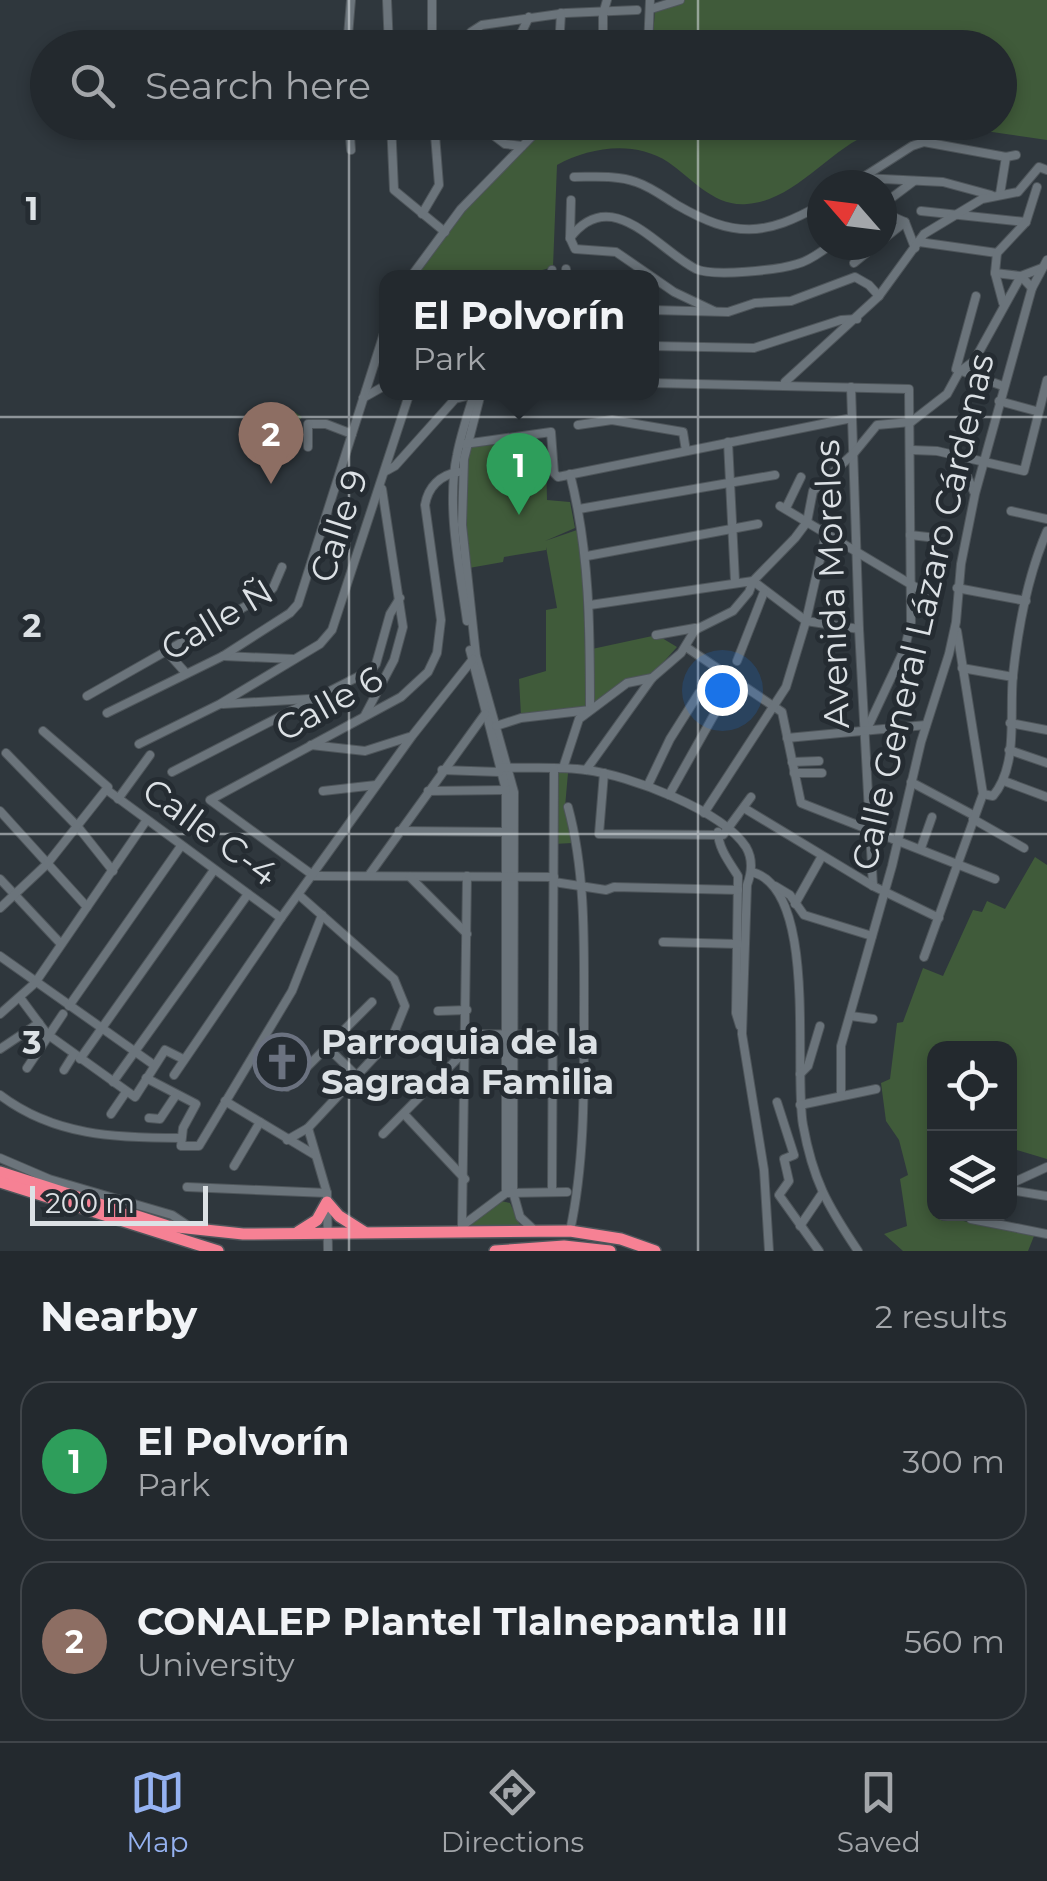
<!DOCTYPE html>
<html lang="en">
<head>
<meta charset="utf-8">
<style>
  body { margin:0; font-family:Montserrat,sans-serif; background:#2b3136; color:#f1f3f6 }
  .controls { position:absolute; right:30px; bottom:30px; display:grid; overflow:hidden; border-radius:20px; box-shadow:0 5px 15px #0003 }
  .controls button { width:90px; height:90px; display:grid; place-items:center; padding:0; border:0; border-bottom:2px solid #40454a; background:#23292e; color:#f1f3f6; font:50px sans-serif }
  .compass { position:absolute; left:807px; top:170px; width:90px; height:90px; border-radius:50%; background:#23292e; box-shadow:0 5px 15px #0003; rotate:298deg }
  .scale { position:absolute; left:30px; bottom:25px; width:178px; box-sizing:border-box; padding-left:10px; border:5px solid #dce1e5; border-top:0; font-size:28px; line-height:35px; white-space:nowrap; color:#dce1e5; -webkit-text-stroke:8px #252c32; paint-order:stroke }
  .you { position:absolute; left:722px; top:690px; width:35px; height:35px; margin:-25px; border:8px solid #fff; border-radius:50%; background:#1a73e8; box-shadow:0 0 0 15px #1a73e833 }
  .badge { display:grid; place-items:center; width:65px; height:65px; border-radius:50%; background:#95b2f1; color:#fff; font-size:32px; font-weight:700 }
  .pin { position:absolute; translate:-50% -82px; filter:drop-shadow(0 2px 5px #0008) }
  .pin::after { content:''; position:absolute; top:52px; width:35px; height:30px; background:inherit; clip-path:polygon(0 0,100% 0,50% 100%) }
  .popup { position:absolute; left:379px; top:270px; width:280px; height:130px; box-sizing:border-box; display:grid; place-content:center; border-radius:20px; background:#23292e; filter:drop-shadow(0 2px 8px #0005); font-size:32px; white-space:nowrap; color:#a3a6aa }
  .popup b { font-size:38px; color:#f1f3f6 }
  .popup::after { content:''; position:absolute; left:50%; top:100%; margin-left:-20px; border:20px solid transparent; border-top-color:#23292e }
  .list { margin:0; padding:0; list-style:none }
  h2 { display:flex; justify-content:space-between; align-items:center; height:130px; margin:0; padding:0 40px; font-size:42px }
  h2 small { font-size:32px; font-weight:400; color:#a3a6aa }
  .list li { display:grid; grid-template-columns:65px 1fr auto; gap:30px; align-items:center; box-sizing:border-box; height:160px; margin:0 20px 20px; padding:0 20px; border:2px solid #40454a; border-radius:30px }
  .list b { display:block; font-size:38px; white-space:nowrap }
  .list p { margin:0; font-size:32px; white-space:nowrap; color:#a3a6aa }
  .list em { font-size:32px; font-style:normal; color:#a3a6aa }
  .icon { flex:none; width:55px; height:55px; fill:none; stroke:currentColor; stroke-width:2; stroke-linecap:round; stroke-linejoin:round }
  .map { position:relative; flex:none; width:1047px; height:1251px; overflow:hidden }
  .search { position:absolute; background:#23292e; box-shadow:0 5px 15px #0003; left:30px; right:30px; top:30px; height:110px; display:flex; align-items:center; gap:25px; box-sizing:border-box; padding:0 35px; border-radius:55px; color:#a3a6aa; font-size:38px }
  .sheet { height:490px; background:#23292e }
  nav { display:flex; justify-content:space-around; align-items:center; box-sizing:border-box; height:140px; border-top:2px solid #40454a; background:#23292e; font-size:28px; color:#a3a6aa }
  nav a { display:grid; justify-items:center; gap:5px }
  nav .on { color:#95b2f1 }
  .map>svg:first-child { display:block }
  .green { fill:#405b3a }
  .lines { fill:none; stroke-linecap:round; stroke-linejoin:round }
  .minor-casing { stroke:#4e555a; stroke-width:10 }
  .highway-casing { stroke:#4e555a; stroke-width:14 }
  .minor { stroke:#6b747b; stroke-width:8 }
  .highway { stroke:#f68194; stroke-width:11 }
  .grid { fill:none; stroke:#dce1e5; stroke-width:2.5; stroke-opacity:0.55 }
  .labels { text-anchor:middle; stroke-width:10; stroke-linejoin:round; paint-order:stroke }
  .street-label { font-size:35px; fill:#dce1e5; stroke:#252c32 }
  .poi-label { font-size:35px; font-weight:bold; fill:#dce1e5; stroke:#252c32; text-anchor:start }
  .grid-label { font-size:32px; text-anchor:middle; font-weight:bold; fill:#dce1e5; stroke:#252c32; stroke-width:10; stroke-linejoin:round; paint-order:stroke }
</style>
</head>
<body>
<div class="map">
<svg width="1047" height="1251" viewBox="0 0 1047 1251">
  <rect width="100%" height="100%" fill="#2f373d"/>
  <!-- green -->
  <g class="green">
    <path d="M683,0H1047V140L930,123C910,124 892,137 873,132C829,149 795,201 747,204C714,207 693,179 668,162C634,140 590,147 557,165L553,267L518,277L415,278C450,218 502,171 549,123L1000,122V48L652,47L655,11Z"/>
    <polygon points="290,409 302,417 284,439 273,429"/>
    <polygon points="494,445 496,462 546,455 547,500 570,502 575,528 545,541 577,530 582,562 587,708 521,716 519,679 546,671 546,610 557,608 546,547 546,550 504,557 503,562 469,568 464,496 466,446"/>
    <polygon points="657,635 677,647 651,676 625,682 592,706 592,649"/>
    <polygon points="557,771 568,773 565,807 572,843 554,844"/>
    <polygon points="1035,857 1047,865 1047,1159 1010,1148 1010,1048 934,1048 934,1214 955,1214 949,1218 1034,1236 1028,1251 903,1251 884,1234 907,1226 900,1179 908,1175 899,1140 886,1121 881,1083 890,1079 897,1023 903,1022 923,968 943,976 973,910 982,912 987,901 1005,909"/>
    <polygon points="501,1201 510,1203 521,1227 464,1228"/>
  </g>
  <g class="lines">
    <!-- minor casing -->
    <g class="minor-casing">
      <g id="minor">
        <polyline points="387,0 389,48"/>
        <polyline points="651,9 680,0"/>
        <polyline points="347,48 351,0"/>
        <polyline points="432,48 432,0"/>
        <polyline points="470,48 471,32 482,25 566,13 637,10"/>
        <polyline points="514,48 529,17"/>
        <polyline points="559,48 561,13"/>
        <polyline points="603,48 603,14 607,0"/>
        <polyline points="648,48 650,0"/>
        <polyline points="349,122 351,150"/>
        <polyline points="391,122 394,190 445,232"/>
        <polyline points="476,122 505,144 522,146"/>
        <path d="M574,177C594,177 618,175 636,182C651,187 664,197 677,205C734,238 765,237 822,204"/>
        <polyline points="863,178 943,182 991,195"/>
        <polyline points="851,185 912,146 924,142 1006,157 1016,155"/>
        <polyline points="1000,194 1006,157"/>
        <polyline points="882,205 914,181"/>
        <polyline points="921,211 1026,222"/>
        <polyline points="882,212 905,222 915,248"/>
        <polyline points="422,214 439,185 434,122"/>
        <path d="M570,238C612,183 658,250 696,269C714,277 778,270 797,264C810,261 820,252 831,245"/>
        <polyline points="570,238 575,249 616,252 674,292 714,311"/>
        <polyline points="570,238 571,200"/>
        <polyline points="882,240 905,222"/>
        <polyline points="919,242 997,253"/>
        <polyline points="854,263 876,245"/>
        <polyline points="566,269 567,278"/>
        <polyline points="995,273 1021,276 1032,288"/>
        <polyline points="410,278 461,209 546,122"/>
        <polyline points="551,278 552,270"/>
        <polyline points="976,296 956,369 1003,386"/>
        <polyline points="1003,303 995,273 997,253 1026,222 1037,187"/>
        <polyline points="652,310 728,312 755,303 791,301 855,277 869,285 879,296"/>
        <polyline points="652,346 754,348 841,320 857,319"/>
        <polyline points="785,382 879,296 924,234 982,199 1018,192 1039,167 1047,170"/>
        <polyline points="652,383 909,389 911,622 905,648 865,733"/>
        <polyline points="851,387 859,629 873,886"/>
        <polyline points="481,393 464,459 462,525 476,656 514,792 513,1192 520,1217 533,1229"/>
        <polyline points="363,398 386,385"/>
        <polyline points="999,401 1036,411"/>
        <polyline points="578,425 612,420 683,432 686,451"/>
        <polyline points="728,442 735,581"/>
        <polyline points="464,444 551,432 554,473 558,477 852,418"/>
        <polyline points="308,447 308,424 326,424 352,434"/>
        <polyline points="912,450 937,451 1024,471 1047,380"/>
        <polyline points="958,455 974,492"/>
        <polyline points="386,471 395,466 455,399 474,394"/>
        <path d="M570,474C590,553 590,630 590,710"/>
        <polyline points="780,506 927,594"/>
        <polyline points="786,508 801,477"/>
        <polyline points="579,509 775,475"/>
        <polyline points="1011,511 1047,519"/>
        <polyline points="910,535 937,538"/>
        <polyline points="587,556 758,524"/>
        <polyline points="957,588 1026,601"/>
        <polyline points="590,605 753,581 806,621 859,629"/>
        <path d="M467,621C460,570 446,506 457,455C461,434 468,414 474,394"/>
        <polyline points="656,635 695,628"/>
        <polyline points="686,647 782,712 801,803 995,879"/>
        <polyline points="470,650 506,790 506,1193"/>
        <polyline points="166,651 185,672"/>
        <polyline points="223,656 294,659"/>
        <polyline points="737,661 764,592"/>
        <polyline points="962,668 1013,677"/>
        <polyline points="87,696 267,594 273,588 282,567"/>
        <polyline points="223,704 309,699"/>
        <polyline points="107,713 223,656 290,613 298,604 386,327"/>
        <polyline points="365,715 394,660 403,627 382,489"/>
        <polyline points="1010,723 1047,730"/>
        <polyline points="496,726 521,718 590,710"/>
        <polyline points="787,738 926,725"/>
        <polyline points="139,744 220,704 320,644 332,630 410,392"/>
        <polyline points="311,745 365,751 409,737"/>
        <polyline points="1009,750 1047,763"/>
        <polyline points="6,753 78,827 113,871"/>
        <polyline points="792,762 819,761"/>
        <polyline points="563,768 579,719 627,683 652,678"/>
        <path d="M442,770L499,772L500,767C528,769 557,766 586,770C628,775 722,810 746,847C753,859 752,872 747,885L742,1034L764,1170L769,1251"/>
        <polyline points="586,770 652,678 681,653 695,630 733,611 749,592 753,581 795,538 807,522 813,491 854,453 877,425 911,422 947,394 959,372 974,361 1021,276 1042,268"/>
        <polyline points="172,772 371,670 376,664 390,614 400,598"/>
        <polyline points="604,773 599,834 723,835 751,797"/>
        <polyline points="794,773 822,773"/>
        <polyline points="1004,781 1047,797"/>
        <polyline points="911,782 975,816"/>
        <polyline points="648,785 670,739 699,693"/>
        <polyline points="107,790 281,918"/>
        <polyline points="323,791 376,785"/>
        <polyline points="428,791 506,790"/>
        <path d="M983,794L993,796C1019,765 1009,713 1013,675C1018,628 1028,575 1047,531"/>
        <polyline points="669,795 715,713"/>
        <polyline points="118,799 150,755"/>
        <path d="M568,807C586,873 584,946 584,1015C584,1087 585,1161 570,1231"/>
        <polyline points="744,808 873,886 939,918"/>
        <polyline points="0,811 87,907"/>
        <polyline points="704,813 786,687 806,621 826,533 827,479"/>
        <polyline points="973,819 1024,848"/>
        <polyline points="399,831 510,832"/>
        <path d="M718,832C718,848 730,863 738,876L736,1013L740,1026"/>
        <polyline points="921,848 932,817"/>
        <path d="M752,872C819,889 793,1072 803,1125C813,1180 827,1205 858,1251"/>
        <polyline points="369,875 485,714"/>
        <path d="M314,876L210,800L401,697L428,672L437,653L441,620L425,505C428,487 440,475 458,472"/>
        <polyline points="314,876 554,877"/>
        <polyline points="410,877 467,934"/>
        <polyline points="0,879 61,944"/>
        <polyline points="554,882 606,890 614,887 738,890"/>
        <polyline points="775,886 790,895 804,915 872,936"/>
        <polyline points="795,904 822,856"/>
        <polyline points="0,908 47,864 108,787 43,731"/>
        <polyline points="663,942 738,944"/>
        <polyline points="0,956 154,1065"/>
        <polyline points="924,957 983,794 957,631"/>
        <polyline points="21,999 47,1034 135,1097 165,1050 183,1059"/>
        <polyline points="69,1006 181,846"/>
        <polyline points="438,1011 467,1010"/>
        <polyline points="0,1014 35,983 146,821"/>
        <polyline points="851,1016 873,1019"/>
        <polyline points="467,1034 554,1035"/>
        <polyline points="326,1046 357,1076"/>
        <polyline points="0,1049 39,1023"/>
        <polyline points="80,1059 214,870"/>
        <polyline points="27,1068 63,1014"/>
        <polyline points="64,1070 74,1054"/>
        <polyline points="800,1074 808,1066 820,1026"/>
        <polyline points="174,1075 281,918 412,736 473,659"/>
        <polyline points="146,1078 196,1104 183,1128 181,1146 199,1146 292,991 322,915"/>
        <polyline points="272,1080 287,1087 372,1002"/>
        <polyline points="113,1082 248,894"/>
        <path d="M0,1095C54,1136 116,1138 181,1138"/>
        <polyline points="841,1096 841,1046 892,866 921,742 949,654 956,622 961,564 975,494 1032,288 1047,260"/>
        <polyline points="225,1101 315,1155"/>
        <polyline points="777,1102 794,1155 784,1159 789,1181 779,1195 819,1251"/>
        <polyline points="800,1105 876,1089"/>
        <polyline points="111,1114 126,1092"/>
        <polyline points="404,1114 465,1179"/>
        <polyline points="149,1118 160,1119 176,1095"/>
        <polyline points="308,1128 327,1193 328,1251"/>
        <polyline points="383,1134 465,1051"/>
        <polyline points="287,1140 308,1128 392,1038 405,1006 394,979 299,895"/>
        <polyline points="0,1158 49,1179 172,1215 190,1227"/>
        <polyline points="234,1166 260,1122"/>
        <polyline points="1010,1184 1047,1167"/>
        <polyline points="187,1187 327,1193"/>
        <polyline points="1010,1190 1047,1196"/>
        <polyline points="552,1191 554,769"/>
        <polyline points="971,1219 1047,1234"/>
        <polyline points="462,1226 467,876"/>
        <polyline points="462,1226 506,1193 567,1192"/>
        <polyline points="800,1226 821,1195"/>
      </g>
    </g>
    <!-- highway casing -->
    <g class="highway-casing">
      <g id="highway">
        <polyline points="0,1172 168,1226 243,1234 570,1231 621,1239 655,1251"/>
        <polyline points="0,1182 218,1251"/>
        <polyline points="298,1232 317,1220 327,1202 339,1216 364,1232"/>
        <polyline points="495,1251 564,1246 610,1251"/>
      </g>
    </g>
    <!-- minor -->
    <use href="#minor" class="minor"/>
    <!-- highway -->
    <use href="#highway" class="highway"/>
  </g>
  <!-- grid -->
  <path class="grid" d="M349,0V48M698,0V48M349,122V1251M698,122V1251M0,417H1047M0,834H1047"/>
  <!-- icons -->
  <defs>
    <g id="church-ring" transform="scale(2.875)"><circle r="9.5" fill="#252c32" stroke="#6b7280" stroke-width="1.5"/><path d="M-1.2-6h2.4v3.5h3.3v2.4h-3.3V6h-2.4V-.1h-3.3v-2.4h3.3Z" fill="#6b7280"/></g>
  </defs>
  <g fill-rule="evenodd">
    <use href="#church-ring" x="282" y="1062"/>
  </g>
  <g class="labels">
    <!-- street labels -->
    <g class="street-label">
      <text transform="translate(339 526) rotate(-72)" y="12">Calle 9</text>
      <text transform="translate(832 584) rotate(-92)" y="12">Avenida Morelos</text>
      <text transform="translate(923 612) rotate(-77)" y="12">Calle General Lázaro Cárdenas</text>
      <text transform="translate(217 620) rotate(-31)" y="12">Calle Ñ</text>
      <text transform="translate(329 704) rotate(-29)" y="12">Calle 6</text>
      <text transform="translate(210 832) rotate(36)" y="12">Calle C-4</text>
    </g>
    <!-- poi labels -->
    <g class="poi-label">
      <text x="321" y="1054">Parroquia de la<tspan x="321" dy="40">Sagrada Familia</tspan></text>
    </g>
  </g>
  <g class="grid-label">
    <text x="32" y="220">1</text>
    <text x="32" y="637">2</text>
    <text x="32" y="1054">3</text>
  </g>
</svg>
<div class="controls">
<button><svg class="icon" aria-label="locate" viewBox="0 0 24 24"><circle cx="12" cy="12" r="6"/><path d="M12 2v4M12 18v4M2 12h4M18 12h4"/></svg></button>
<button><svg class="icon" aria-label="layers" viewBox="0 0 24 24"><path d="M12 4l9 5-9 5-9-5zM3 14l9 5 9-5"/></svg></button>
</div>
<svg class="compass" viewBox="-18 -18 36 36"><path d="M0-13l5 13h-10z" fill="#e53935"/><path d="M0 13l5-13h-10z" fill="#a3a6aa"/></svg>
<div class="scale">200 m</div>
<div class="you"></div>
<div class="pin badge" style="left:519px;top:515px;background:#2e9e5b">1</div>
<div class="popup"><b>El Polvorín</b>Park</div>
<div class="pin badge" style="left:271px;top:484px;background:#8d6e63">2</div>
<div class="search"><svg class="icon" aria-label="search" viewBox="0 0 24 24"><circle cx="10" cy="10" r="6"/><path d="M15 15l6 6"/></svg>Search here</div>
</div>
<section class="sheet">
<h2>Nearby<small>2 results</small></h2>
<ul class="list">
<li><span class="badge" style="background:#2e9e5b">1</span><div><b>El Polvorín</b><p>Park</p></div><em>300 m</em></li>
<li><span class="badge" style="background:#8d6e63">2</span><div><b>CONALEP Plantel Tlalnepantla III</b><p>University</p></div><em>560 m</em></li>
</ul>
</section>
<nav>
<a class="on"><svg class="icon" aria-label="map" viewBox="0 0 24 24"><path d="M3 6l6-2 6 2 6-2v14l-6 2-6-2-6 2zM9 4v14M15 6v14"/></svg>Map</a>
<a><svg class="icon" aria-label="directions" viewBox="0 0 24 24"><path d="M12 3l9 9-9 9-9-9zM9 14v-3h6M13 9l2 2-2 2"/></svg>Directions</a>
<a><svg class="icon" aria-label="saved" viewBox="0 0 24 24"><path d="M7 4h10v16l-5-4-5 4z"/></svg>Saved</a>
</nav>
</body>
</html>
